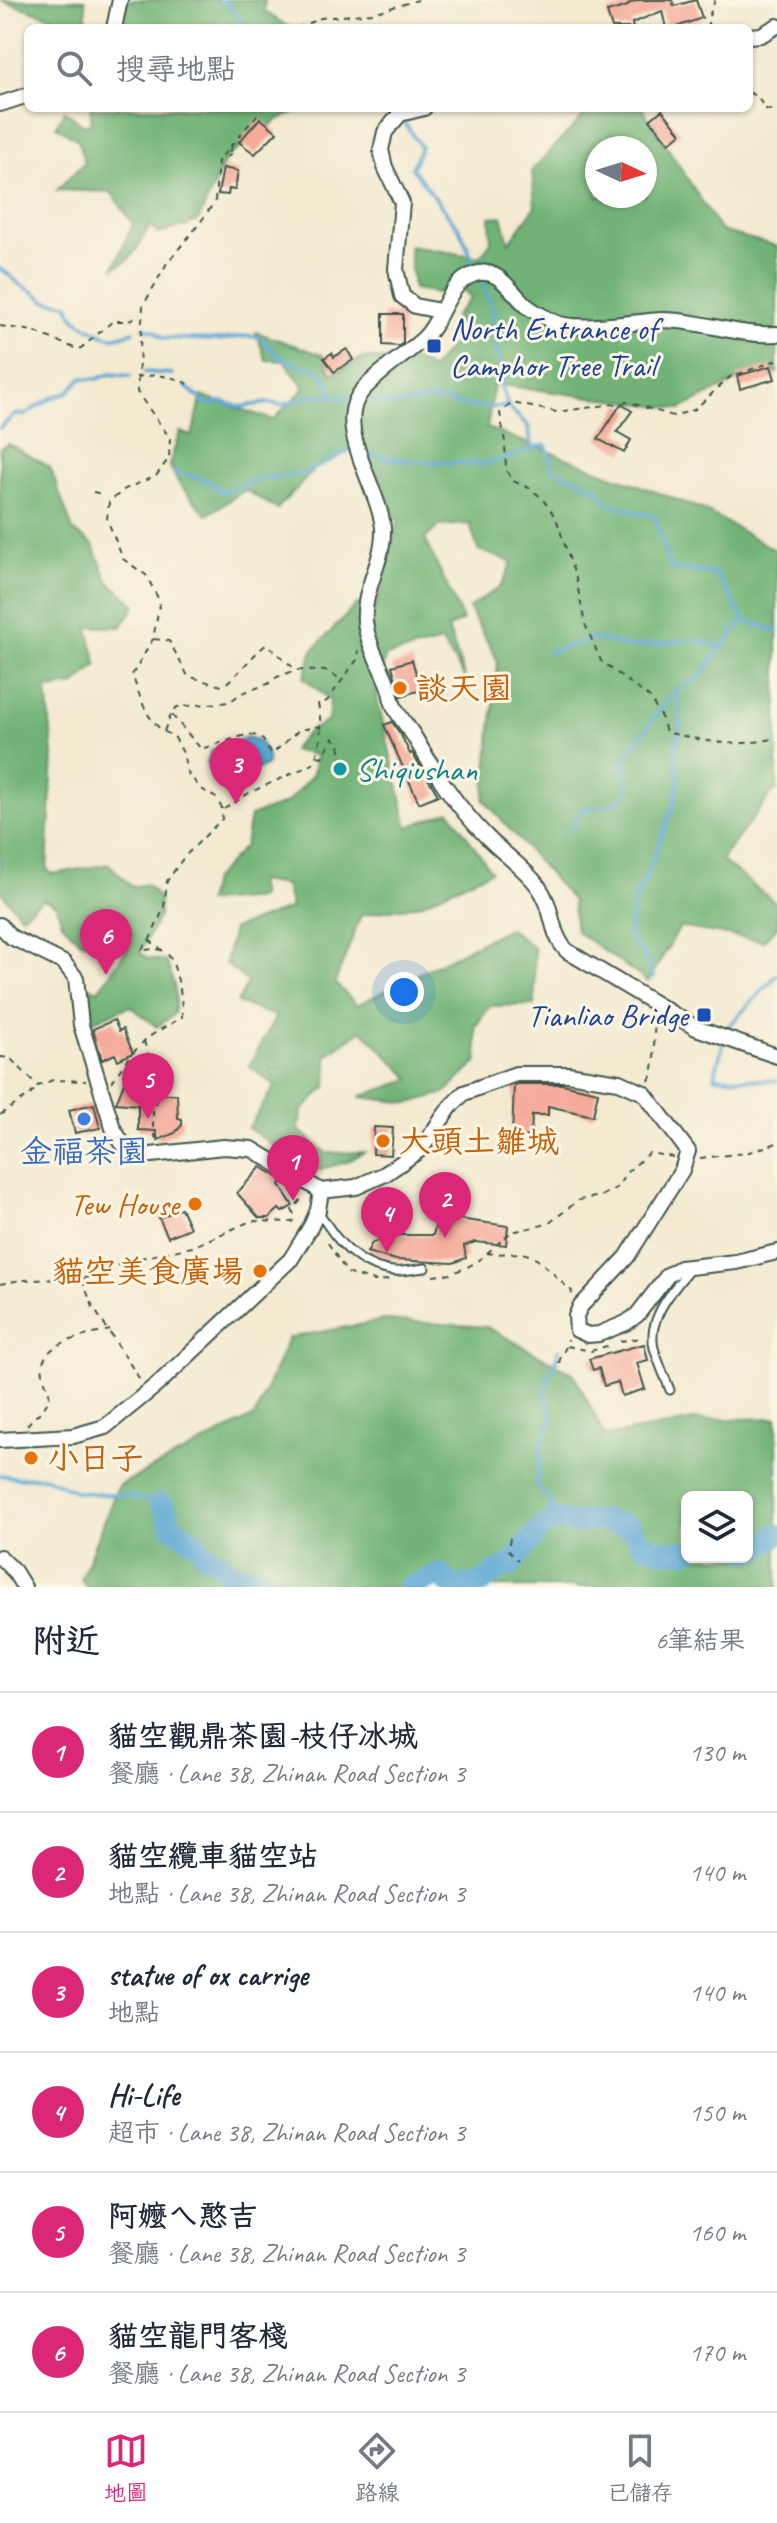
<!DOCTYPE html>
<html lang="zh-TW">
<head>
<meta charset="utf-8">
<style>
  body { margin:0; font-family:Caveat,"LXGW WenKai TC",sans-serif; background:#f2f2f3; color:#1f2937 }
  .controls { position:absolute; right:24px; bottom:24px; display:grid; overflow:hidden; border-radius:12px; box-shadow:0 2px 6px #0004 }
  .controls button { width:72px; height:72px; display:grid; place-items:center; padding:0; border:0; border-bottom:2px solid #e0e1e3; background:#fff; color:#1f2937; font:40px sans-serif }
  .compass { position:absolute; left:585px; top:136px; width:72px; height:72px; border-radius:50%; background:#fff; box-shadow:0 2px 6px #0004; rotate:94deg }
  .you { position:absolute; left:404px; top:992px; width:28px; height:28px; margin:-20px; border:6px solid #fff; border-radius:50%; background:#1a73e8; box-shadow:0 0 0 12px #1a73e833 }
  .badge { display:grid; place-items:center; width:52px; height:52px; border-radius:50%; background:#db2777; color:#fff; font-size:26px; font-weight:700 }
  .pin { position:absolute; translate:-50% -66px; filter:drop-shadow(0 2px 4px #0008) }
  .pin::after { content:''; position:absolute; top:42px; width:28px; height:24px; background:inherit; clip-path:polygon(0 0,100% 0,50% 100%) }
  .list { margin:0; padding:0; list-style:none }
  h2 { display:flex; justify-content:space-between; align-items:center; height:104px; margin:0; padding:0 32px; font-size:34px }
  h2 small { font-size:26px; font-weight:400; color:#747a83 }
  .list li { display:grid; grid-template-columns:52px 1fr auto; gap:24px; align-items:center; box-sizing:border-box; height:120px; padding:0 32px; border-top:2px solid #e0e1e3 }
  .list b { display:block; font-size:30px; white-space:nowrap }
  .list p { margin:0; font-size:26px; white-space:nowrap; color:#747a83 }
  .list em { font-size:26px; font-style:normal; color:#747a83 }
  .icon { flex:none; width:44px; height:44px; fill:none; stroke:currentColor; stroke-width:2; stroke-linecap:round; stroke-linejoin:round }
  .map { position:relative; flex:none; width:777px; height:1587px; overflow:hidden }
  .search { position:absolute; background:#fff; box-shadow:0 2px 6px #0004; left:24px; right:24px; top:24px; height:88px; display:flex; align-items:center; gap:20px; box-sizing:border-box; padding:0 28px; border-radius:12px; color:#747a83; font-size:30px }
  .sheet { height:824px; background:#fff }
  nav { display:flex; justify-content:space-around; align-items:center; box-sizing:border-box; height:112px; border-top:2px solid #e0e1e3; background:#fff; font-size:22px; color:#747a83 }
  nav a { display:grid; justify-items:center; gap:4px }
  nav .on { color:#db2777 }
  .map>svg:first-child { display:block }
  .forest { fill:#71b377; stroke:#487856; stroke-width:2; fill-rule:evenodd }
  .water { fill:#5ba7d4; stroke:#3d7284; stroke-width:2 }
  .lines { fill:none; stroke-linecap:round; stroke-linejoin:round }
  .stream { stroke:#5ba7d4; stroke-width:4 }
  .river { stroke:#5ba7d4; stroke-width:22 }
  .building { fill:#f5aa9a }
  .lane-casing { stroke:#3f574b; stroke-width:11 }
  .street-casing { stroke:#3f574b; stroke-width:18 }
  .path { stroke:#3f574b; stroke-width:2; stroke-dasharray:6 6; stroke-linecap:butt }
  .lane { stroke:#fff; stroke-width:7 }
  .street { stroke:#fff; stroke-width:14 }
  .transit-dot { fill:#1a4fb4; stroke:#fcf5e5; stroke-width:3 }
  .food-dot { fill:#e8710a; stroke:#fcf5e5; stroke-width:3 }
  .culture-dot { fill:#0f9aa8; stroke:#fcf5e5; stroke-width:3 }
  .shop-dot { fill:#3f7fe0; stroke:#fcf5e5; stroke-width:3 }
  .labels { text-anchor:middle; stroke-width:6; stroke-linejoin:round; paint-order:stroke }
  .transit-label { font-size:32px; fill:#164399; stroke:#fcf5e5; text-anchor:start }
  .food-label { font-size:32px; fill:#c56008; stroke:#fcf5e5; text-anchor:start }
  .culture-label { font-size:32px; fill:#0d838f; stroke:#fcf5e5; text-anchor:start }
  .shop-label { font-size:32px; fill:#366cbe; stroke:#fcf5e5 }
</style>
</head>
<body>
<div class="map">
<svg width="777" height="1587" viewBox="0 0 777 1587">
  <rect width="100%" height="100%" fill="#fcf5e5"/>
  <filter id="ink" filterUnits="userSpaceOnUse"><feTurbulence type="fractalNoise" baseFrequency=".0125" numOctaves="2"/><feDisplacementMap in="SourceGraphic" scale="16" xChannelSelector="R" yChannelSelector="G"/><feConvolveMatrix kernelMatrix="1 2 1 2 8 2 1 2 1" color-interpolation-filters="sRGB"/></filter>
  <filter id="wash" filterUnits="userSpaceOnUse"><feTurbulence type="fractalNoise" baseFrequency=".006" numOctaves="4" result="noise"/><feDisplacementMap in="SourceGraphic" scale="32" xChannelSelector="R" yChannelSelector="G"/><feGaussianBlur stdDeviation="1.8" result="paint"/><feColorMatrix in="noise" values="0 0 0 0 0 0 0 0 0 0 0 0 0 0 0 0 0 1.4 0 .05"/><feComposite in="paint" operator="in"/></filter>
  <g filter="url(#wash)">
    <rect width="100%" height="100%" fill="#f3ead0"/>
    <!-- forest -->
    <g class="forest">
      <polygon points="0,0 85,0 87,28 85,28"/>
      <polygon points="114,0 265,0 264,11 290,28 112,28"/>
      <path d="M90,108H304L279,119L226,158L198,221L189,224L186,227L183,226L158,234L150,225C141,241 133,263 114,267L133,224L111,192L57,190L84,163L79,141L56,126L65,111L83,125L92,123Z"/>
      <path d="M591,108H642L721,231L777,246V373L746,376L681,409L494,384L487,428L704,510L777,551V791H774L721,860L777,904V927L763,941L680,927L648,982L576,931L572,900L484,800L498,661L469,608L502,585L512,562L478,550L470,524L439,526L425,539L463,620L448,628L465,678L442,642L385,656L377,698L408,827L450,811L491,871L418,905L361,915L335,983L357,1005L509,928L534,948L535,1005L490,1006L475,1027L478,1061L445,1093L410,1103L359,1097L411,1079L362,1030L327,1055V1086L302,1111L298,1129L326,1153L364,1152L347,1162L313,1171L248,1128L275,1086L249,1066L276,1016L237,1003L248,982L225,963L233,929L291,908L285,885L258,881L261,898L207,902L212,881L245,846L250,816L287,803L313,774L316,755L292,750L309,731L328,721L330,700L304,678L313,650L357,604L376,606L398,522L363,444L316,468L277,509L245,490L207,515L179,484L169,465L180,432L192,436L202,396L273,420L305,388L284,361L266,360L256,332L323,355L332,374L362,358L419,361L431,370L460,335L454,317L471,298L457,283L438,293L413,289L409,246L480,257L491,242L490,217L502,216L509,243L535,207L532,170ZM597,148H645V196H597Z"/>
      <path d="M8,444L50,467L73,530L93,545L108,581L136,605L121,627H88L97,665L75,685L47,689L53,755L47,869L52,874L109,864L132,887L146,884L159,898V916L140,952L147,958L166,961C173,979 179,996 174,1014L157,1027L130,1006L91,1022L84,985L98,991L129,946L121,936L100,942H81L62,923L56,905L43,899L21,916L0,891V448Z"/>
      <path d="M385,1320L487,1327L574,1374L605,1436L695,1420L777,1418V1587H86L81,1578L118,1486L255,1416L288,1338ZM687,1497H747V1557H687Z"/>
    </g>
    <!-- water -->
    <path class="water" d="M247,737L259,740L268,757L267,765C256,774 223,772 209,770L207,763L211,751Z"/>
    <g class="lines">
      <!-- stream -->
      <g class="stream">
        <polyline points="221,0 228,5 247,28"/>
        <polyline points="377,108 388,112"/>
        <polyline points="404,122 421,147 412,168 460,230 474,263"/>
        <path d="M0,269C9,273 9,275 16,281C25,290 37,291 45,301L68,304C71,318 78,321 90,328C107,338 114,341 133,331"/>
        <polyline points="483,284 492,307 496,345 503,381 502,389 508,407 528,426 532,448 546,445 553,469 596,488 610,504 655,517 670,568 716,574 744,620 777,631"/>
        <path d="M144,328L155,331L163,338L219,340L248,336L259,337C269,345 273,353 284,359C314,376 317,354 333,395"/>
        <polyline points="144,372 172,374"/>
        <polyline points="185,386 207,404 223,402 240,407 267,403 282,405 313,395 351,398"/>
        <polyline points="362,400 396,405 434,399 476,407 508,407"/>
        <polyline points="0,428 16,414 24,415 53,397 67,393 82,378 97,379 110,374 130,376"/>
        <polyline points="370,455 410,461 486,464 514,456 532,448"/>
        <polyline points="174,472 207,480 219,490 228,492 257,479 306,473 348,451"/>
        <polyline points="549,652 595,638 628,647 695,640 724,647"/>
        <path d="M572,830L580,812L586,808C605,808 615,804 629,792L624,769L625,758L664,704L676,691L685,684L697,681L707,666L744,620"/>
        <polyline points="777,975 728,1027 714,1077 777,1081"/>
        <polyline points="654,978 649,969 649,962 630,939 630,925 636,896 649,871 675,801 679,781 675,748 680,722 676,691"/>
        <polyline points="0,1475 18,1478 44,1477 77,1492 131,1496 161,1504"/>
        <path d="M555,1519L549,1499L536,1485L539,1476L541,1444L553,1418C551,1412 547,1405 546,1399C542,1382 557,1365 559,1349"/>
      </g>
      <!-- river -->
      <g class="river">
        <polyline points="161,1504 166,1509 171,1526 197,1543 205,1555 222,1564 232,1576 255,1577 272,1587"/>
        <polyline points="747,1550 755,1550 777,1535"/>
        <polyline points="409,1587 440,1574 451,1585 479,1585 494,1573 510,1566 541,1527 555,1519 574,1523 601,1520 629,1527 644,1545 666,1551 687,1551"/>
      </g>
    </g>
    <g id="blocks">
      <!-- building -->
      <g class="building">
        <polygon points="638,0 672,0 674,6 696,0 702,18 679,26 680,28 666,28 662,11 632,23 633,28 612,28 607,12 628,6 628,4"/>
        <polygon points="662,110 681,133 669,143 650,120"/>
        <polygon points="260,118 277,132 255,154 239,142"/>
        <polygon points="223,168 238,171 235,190 229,189 228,195 218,194"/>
        <polygon points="383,314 403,314 403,343 399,346 383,345"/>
        <polygon points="347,349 353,360 334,372 324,358 332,353 334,357"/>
        <polygon points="771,366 775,379 740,389 737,376"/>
        <polygon points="621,404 632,411 617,432 631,440 624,453 598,439"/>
        <polygon points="412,660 421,690 401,696 392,666"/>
        <polygon points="392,722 401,735 410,754 412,753 438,795 419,803 384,725"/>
        <polygon points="114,1020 119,1031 123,1029 133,1053 118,1060 115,1054 102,1060 93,1029"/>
        <polygon points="130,1067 142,1068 140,1094 177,1094 178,1118 182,1119 182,1125 175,1133 158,1140 156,1131 138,1130 138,1105 116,1103"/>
        <polygon points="518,1084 562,1084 598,1092 593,1116 548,1106 548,1115 532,1115 531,1137 512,1136 514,1085"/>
        <polygon points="94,1104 100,1128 75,1133 69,1110"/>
        <polygon points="374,1127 393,1128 391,1155 373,1154"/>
        <polygon points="261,1167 283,1180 280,1185 293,1206 282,1212 279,1209 269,1218 259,1218 237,1193"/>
        <polygon points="181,1208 190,1228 168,1237 159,1218"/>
        <polygon points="438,1216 508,1226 506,1245 475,1242 464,1246 466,1258 453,1263 396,1260 367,1252 372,1243 381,1240 386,1232 397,1235 433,1235"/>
        <polygon points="644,1344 648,1360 637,1363 645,1389 622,1396 618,1382 604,1386 599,1368 593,1370 589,1359"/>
      </g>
    </g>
  </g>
  <g filter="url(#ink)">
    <use href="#blocks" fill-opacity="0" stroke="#3f574b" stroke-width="2"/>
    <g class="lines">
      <!-- lane casing -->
      <g class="lane-casing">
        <g id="lane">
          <path d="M319,1212C336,1241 358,1267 393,1271C403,1272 415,1269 425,1268"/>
          <path d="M670,1390C665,1377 658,1362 654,1348C647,1318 673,1290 690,1269"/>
        </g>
      </g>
      <!-- street casing -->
      <g class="street-casing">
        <g id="street">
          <polyline points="114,28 120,0"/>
          <polyline points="749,36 761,35 777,26"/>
          <polyline points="0,104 28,95"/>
          <polyline points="424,108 400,114 385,132 381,150 385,167 402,203 396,269 402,296 415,306 440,311"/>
          <path d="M777,334C739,337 701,320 663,320C635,321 579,333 554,322C546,318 535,312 528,307C512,294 499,266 475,274C446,283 443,321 423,339C404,356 381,370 363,390C331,425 380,488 383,528C385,560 362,589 365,622C368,645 380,664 388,685C391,692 391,701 395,708C400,718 409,728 415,738C436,774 457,807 486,836C503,854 523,866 538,886C555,909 549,933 567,951L696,1028L777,1056"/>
          <polyline points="0,925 11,937 64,963 76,978 81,1025 113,1128 122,1143 142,1156 223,1147 252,1149 321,1191 356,1187 385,1174 421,1149 451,1106 464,1093 516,1074 568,1074 619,1082 644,1093 688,1151 682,1170 627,1257 580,1307 576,1316 577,1330 588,1335 599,1334 626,1323 637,1315 668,1275 680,1268 736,1262 777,1252"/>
          <polyline points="0,1440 73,1436 105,1427 159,1383 291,1259 311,1226 318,1210 321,1191"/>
          <polyline points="0,1557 14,1571 24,1587"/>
        </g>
      </g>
      <!-- path -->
      <g class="path">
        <polyline points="297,28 321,18 373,13 418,0"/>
        <polyline points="708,28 708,19 715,0"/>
        <polyline points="749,92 759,99 765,109 777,111"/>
        <polyline points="232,146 227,157 236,151"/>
        <polyline points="0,326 33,331 79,350 113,321 128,321 140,315"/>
        <path d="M777,360L730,377L694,410L673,416L628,402L557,412L512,403L500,413L505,442L506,470L513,481L529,488L541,497L556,518L576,579L585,624L601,661L650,698L662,719L666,732C709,742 733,748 777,738"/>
        <path d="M136,377C155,374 171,375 188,384"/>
        <polyline points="93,492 102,494"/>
        <path d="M154,639L169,641L188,676L218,685L222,686C240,674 249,658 267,644L296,670"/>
        <polyline points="172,715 201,749 249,734 261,737 272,754 299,730 321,726"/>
        <polyline points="164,731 171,714 177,707 229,702 242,693 268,684 277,677 296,670 326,671 343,680"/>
        <polyline points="318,756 322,757 333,738 339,743 343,771"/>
        <path d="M224,809L249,793L313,764C322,745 322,725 318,704L327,701L359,657L358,650"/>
        <polyline points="149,940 162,950"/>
        <polyline points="144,1041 159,1093 153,1111 153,1129 156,1139"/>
        <polyline points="0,1057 10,1058 38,1086 53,1080 86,1081"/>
        <path d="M649,1081C658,1062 652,1041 655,1021"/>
        <path d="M112,1082C121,1068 132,1053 144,1041C154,1032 170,1025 182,1017C182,1002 181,991 177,977C171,954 167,945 141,951L151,937L164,908L167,881L184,857L222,819L223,810L216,798L200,788L187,772L183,753L174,736C147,727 142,700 132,675L153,639L160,602L146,575L123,559L107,519L109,502L125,489L156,476L169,458L170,438L137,392L143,306L167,263L200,223L215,201L218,161L263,108"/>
        <polyline points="0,1115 30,1095 37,1087"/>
        <polyline points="700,1158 746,1153 777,1143"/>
        <polyline points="328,1243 347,1273 374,1281 388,1280"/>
        <path d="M487,1253C498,1255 519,1252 526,1254C544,1260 557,1280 572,1291L571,1297"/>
        <polyline points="433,1276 451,1274 465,1268 477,1262 511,1232 548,1224 579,1200 601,1196 618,1187 626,1173 649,1153 674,1157"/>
        <polyline points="82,1280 93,1307 141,1381"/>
        <polyline points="0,1284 21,1280 82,1279 131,1260 192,1247 251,1221 293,1222 295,1216 292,1210 300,1201 297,1194"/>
        <polyline points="620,1341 642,1338"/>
        <polyline points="567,1346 591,1351 607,1346"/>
        <path d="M559,1363C561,1354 567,1348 568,1339"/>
        <path d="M27,1425C33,1418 44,1410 48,1401C52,1393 46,1386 44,1378C33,1341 85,1337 110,1330"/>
        <polyline points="510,1538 508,1550 518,1560"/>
      </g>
      <!-- lane -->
      <use href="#lane" class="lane"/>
      <!-- street -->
      <use href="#street" class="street"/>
    </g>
  </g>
  <!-- markers -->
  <g class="transit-dot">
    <rect x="426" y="338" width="16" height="16" rx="4"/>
    <rect x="696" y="1007" width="16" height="16" rx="4"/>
  </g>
  <g class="food-dot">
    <circle cx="400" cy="688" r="8"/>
    <circle cx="383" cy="1141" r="8"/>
    <circle cx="195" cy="1204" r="8"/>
    <circle cx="260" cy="1271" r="8"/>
    <circle cx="31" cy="1458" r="8"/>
  </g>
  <circle class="culture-dot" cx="340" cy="769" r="8"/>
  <circle class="shop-dot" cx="84" cy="1119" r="8"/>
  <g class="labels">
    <!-- transit labels -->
    <g class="transit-label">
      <text x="450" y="339">North Entrance of<tspan x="450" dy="37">Camphor Tree Trail</tspan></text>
      <text x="688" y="1026" text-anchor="end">Tianliao Bridge</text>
    </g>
    <!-- food labels -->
    <g class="food-label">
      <text x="416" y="699">談天園</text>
      <text x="399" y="1152">大頭土雛城</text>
      <text x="179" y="1215" text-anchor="end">Tew House</text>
      <text x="244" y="1282" text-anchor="end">貓空美食廣場</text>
      <text x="47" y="1469">小日子</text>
    </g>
    <!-- culture labels -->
    <g class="culture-label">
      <text x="356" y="780">Shiqiushan</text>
    </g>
    <!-- shop labels -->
    <g class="shop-label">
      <text x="84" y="1162">金福茶園</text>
    </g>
  </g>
</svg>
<div class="controls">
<button><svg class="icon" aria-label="layers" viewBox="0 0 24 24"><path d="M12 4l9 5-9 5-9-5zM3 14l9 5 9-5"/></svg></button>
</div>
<svg class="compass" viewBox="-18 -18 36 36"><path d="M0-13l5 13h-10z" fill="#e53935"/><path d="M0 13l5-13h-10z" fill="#747a83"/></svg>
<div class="you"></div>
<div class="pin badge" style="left:293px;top:1201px">1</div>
<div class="pin badge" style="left:445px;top:1238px">2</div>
<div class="pin badge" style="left:236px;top:804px">3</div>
<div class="pin badge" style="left:387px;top:1253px">4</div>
<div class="pin badge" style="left:148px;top:1119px">5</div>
<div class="pin badge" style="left:106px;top:975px">6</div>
<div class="search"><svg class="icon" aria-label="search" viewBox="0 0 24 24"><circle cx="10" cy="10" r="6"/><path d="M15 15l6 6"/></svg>搜尋地點</div>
</div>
<section class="sheet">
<h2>附近<small>6筆結果</small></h2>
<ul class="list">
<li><span class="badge">1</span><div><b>貓空觀鼎茶園-枝仔冰城</b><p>餐廳 · Lane 38, Zhinan Road Section 3</p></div><em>130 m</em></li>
<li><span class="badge">2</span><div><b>貓空纜車貓空站</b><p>地點 · Lane 38, Zhinan Road Section 3</p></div><em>140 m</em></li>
<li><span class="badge">3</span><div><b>statue of ox carrige</b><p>地點</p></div><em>140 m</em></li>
<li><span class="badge">4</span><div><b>Hi-Life</b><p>超市 · Lane 38, Zhinan Road Section 3</p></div><em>150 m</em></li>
<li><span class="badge">5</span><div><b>阿嬤ㄟ憨吉</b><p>餐廳 · Lane 38, Zhinan Road Section 3</p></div><em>160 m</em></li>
<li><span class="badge">6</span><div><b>貓空龍門客棧</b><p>餐廳 · Lane 38, Zhinan Road Section 3</p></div><em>170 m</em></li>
</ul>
</section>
<nav>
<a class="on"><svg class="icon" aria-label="map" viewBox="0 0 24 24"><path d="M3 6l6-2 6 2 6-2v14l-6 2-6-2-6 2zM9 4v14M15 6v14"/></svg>地圖</a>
<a><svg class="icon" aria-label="directions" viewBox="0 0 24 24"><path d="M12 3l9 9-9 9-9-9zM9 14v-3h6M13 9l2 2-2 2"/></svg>路線</a>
<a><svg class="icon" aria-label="saved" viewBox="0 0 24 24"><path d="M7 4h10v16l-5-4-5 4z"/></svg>已儲存</a>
</nav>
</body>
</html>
